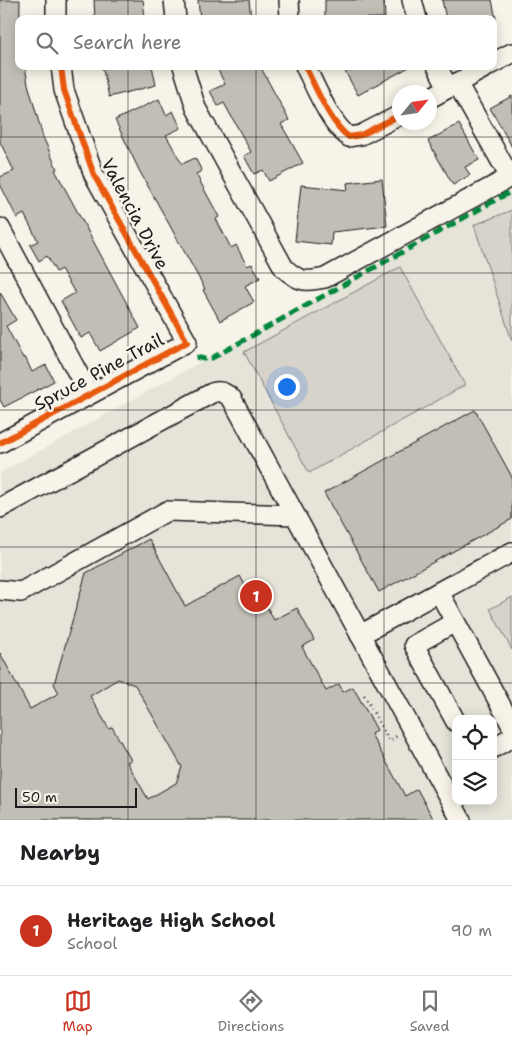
<!DOCTYPE html>
<html lang="en">
<head>
<meta charset="utf-8">
<style>
  body { margin:0; font-family:"Shantell Sans",sans-serif; background:#f2f2f2; color:#202124 }
  .controls { position:absolute; right:15px; bottom:15px; display:grid; overflow:hidden; border-radius:10px; box-shadow:0 2px 12px #0003 }
  .controls button { width:45px; height:45px; display:grid; place-items:center; padding:0; border:0; border-bottom:1px solid #e0e0e0; background:#fff; color:#202124; font:25px sans-serif }
  .compass { position:absolute; left:392px; top:85px; width:45px; height:45px; border-radius:50%; background:#fff; box-shadow:0 2px 12px #0003; rotate:61deg }
  .scale { position:absolute; left:15px; bottom:12px; width:122px; box-sizing:border-box; padding-left:5px; border:2px solid #1c1c1c; border-top:0; font-size:14px; line-height:18px; white-space:nowrap; color:#1c1c1c; -webkit-text-stroke:4px #f7f3e8; paint-order:stroke }
  .you { position:absolute; left:286px; top:386px; width:18px; height:18px; margin:-12px; border:4px solid #fff; border-radius:50%; background:#1a73e8; box-shadow:0 0 0 8px #1a73e833 }
  .badge { display:grid; place-items:center; width:32px; height:32px; border-radius:50%; background:#c8321e; color:#fff; font-size:16px; font-weight:700 }
  .pin { position:absolute; translate:-50% -50%; border:2px solid #fff; box-shadow:0 1px 5px #0006 }
  .list { margin:0; padding:0; list-style:none }
  h2 { display:flex; justify-content:space-between; align-items:center; height:65px; margin:0; padding:0 20px; font-size:21px }
  h2 small { font-size:16px; font-weight:400; color:#757577 }
  .list li { display:grid; grid-template-columns:32px 1fr auto; gap:15px; align-items:center; box-sizing:border-box; height:90px; padding:0 20px; border-top:1px solid #e0e0e0 }
  .list b { display:block; font-size:19px; white-space:nowrap }
  .list p { margin:0; font-size:16px; white-space:nowrap; color:#757577 }
  .list em { font-size:16px; font-style:normal; color:#757577 }
  .icon { flex:none; width:28px; height:28px; fill:none; stroke:currentColor; stroke-width:2; stroke-linecap:round; stroke-linejoin:round }
  .map { position:relative; flex:none; width:512px; height:820px; overflow:hidden }
  .search { position:absolute; background:#fff; box-shadow:0 2px 12px #0003; left:15px; right:15px; top:15px; height:55px; display:flex; align-items:center; gap:12px; box-sizing:border-box; padding:0 18px; border-radius:10px; color:#757577; font-size:19px }
  .sheet { height:155px; background:#fff }
  nav { display:flex; justify-content:space-around; align-items:center; box-sizing:border-box; height:70px; border-top:1px solid #e0e0e0; background:#fff; font-size:14px; color:#757577 }
  nav a { display:grid; justify-items:center; gap:2px }
  nav .on { color:#c8321e }
  .map>svg:first-child { display:block }
  .built { fill:#e6e3d9; fill-rule:evenodd }
  .green { fill:#d7d3cb; stroke:#7a7874 }
  .building { fill:#c0beb5; stroke:#1c1c1c; fill-rule:evenodd }
  .lines { fill:none; stroke-linecap:round; stroke-linejoin:round }
  .minor-casing { stroke:#1c1c1c; stroke-width:22 }
  .path { stroke:#1c1c1c; stroke-width:3; stroke-dasharray:1 4; stroke-linecap:butt }
  .minor { stroke:#f7f3e8; stroke-width:19 }
  .quiet { stroke:#00873e; stroke-width:5; stroke-dasharray:10 5; stroke-linecap:butt }
  .cycleway-casing { stroke:#f7f3e8; stroke-width:9 }
  .cycleway { stroke:#e8590c; stroke-width:6 }
  .grid { fill:none; stroke:#1c1c1c; stroke-width:1; stroke-opacity:0.55 }
  .labels { text-anchor:middle; stroke-width:5; stroke-linejoin:round; paint-order:stroke }
  .street-label { font-size:18px; fill:#1c1c1c; stroke:#f7f3e8 }
</style>
</head>
<body>
<div class="map">
<svg width="512" height="820" viewBox="0 0 512 820">
  <rect width="100%" height="100%" fill="#f7f3e8"/>
  <filter id="ink" filterUnits="userSpaceOnUse"><feTurbulence type="fractalNoise" baseFrequency=".02" numOctaves="2"/><feDisplacementMap in="SourceGraphic" scale="10" xChannelSelector="R" yChannelSelector="G"/><feConvolveMatrix kernelMatrix="1 2 1 2 8 2 1 2 1" color-interpolation-filters="sRGB"/></filter>
  <g filter="url(#ink)">
    <!-- built -->
    <path class="built" d="M512,190V820H0V473ZM456,719H493V801H456Z"/>
    <!-- green -->
    <g class="green">
      <polygon points="512,210 512,341 474,225"/>
      <polygon points="400,267 465,385 309,473 244,352"/>
      <polygon points="512,597 512,650 490,609"/>
    </g>
    <!-- building -->
    <g class="building">
      <polygon points="0,0 20,0 19,66 25,66 28,84 43,137 57,169 55,170 140,328 100,351 90,333 81,338 61,301 75,293 61,269 56,272 47,256 39,261 30,245 38,241 24,214 17,218 0,184 0,177 14,171 0,142"/>
      <polygon points="94,0 143,0 145,19 95,19"/>
      <polygon points="198,0 249,0 251,19 200,19"/>
      <polygon points="325,0 384,0 385,18 325,19"/>
      <polygon points="442,0 492,0 496,19 446,19"/>
      <polygon points="102,66 152,66 156,85 109,97"/>
      <polygon points="216,66 260,66 289,120 281,124 303,163 269,181 263,170 254,174 244,156 251,152 224,103 218,106 210,91 225,84"/>
      <polygon points="342,66 411,66 358,95"/>
      <polygon points="512,96 512,147 490,108"/>
      <polygon points="159,99 166,115 173,111 181,128 166,135 182,164 195,158 202,171 196,174 219,217 216,219 231,248 236,245 247,266 252,264 260,278 245,286 254,302 220,321 203,290 205,289 139,170 115,120"/>
      <polygon points="459,124 479,160 465,167 470,175 453,185 428,141"/>
      <polygon points="382,179 387,226 332,232 331,245 295,241 301,185 348,190 347,183"/>
      <polygon points="0,292 16,320 6,326 23,358 25,357 32,372 46,365 54,381 4,407 0,400"/>
      <polygon points="475,410 512,477 512,519 379,592 324,493"/>
      <path d="M149,539L185,606L240,576L250,594L258,590L274,620L297,608L314,640L302,647L326,691L339,684L343,692L353,687L377,730L371,734L405,796L417,789L434,820H0V653L30,709L59,693L54,684L86,573ZM118,679L135,685L182,767L176,783L148,799L127,762L131,760L112,727L109,729L90,696Z"/>
    </g>
    <g class="lines">
      <!-- minor casing -->
      <g class="minor-casing">
        <g id="minor">
          <polyline points="56,0 56,19"/>
          <polyline points="174,0 176,19"/>
          <polyline points="289,0 290,19"/>
          <polyline points="412,0 417,19"/>
          <polyline points="493,63 512,53"/>
          <path d="M183,66L196,108L284,268C299,282 305,282 325,278L512,176"/>
          <path d="M305,66C315,86 331,125 349,137L361,135L400,115"/>
          <polyline points="437,66 448,88"/>
          <polyline points="457,83 510,177"/>
          <polyline points="430,98 488,66"/>
          <polyline points="0,228 89,394"/>
          <polyline points="0,443 187,342 94,175 64,90 61,66"/>
          <path d="M0,508L212,393C220,390 226,393 232,399L461,820"/>
          <polyline points="0,590 21,592 167,511 295,515"/>
          <polyline points="439,592 512,726"/>
          <polyline points="455,622 414,645 456,722"/>
          <polyline points="360,635 512,552"/>
          <polyline points="493,748 512,737"/>
        </g>
      </g>
      <!-- path -->
      <polyline class="path" points="364,695 389,741 397,736"/>
      <!-- minor -->
      <use href="#minor" class="minor"/>
      <!-- quiet -->
      <polyline class="quiet" points="196,357 204,359 212,358 512,191"/>
      <!-- cycleway casing -->
      <g class="cycleway-casing">
        <g id="cycleway">
          <path d="M305,66C315,86 331,125 349,137L361,135L400,115"/>
          <polyline points="0,443 187,342 94,175 64,90 61,66"/>
        </g>
      </g>
      <!-- cycleway -->
      <use href="#cycleway" class="cycleway"/>
    </g>
  </g>
  <!-- grid -->
  <path class="grid" d="M128,0V19M256,0V19M384,0V19M128,66V820M256,66V820M384,66V820M0,137H512M0,273H512M0,410H512M0,547H512M0,683H512"/>
  <g class="labels">
    <!-- street labels -->
    <g class="street-label">
      <text transform="translate(135 214) rotate(62)" y="6">Valencia Drive</text>
      <text transform="translate(99 372) rotate(-28)" y="6">Spruce Pine Trail</text>
    </g>
  </g>
</svg>
<div class="controls">
<button><svg class="icon" aria-label="locate" viewBox="0 0 24 24"><circle cx="12" cy="12" r="6"/><path d="M12 2v4M12 18v4M2 12h4M18 12h4"/></svg></button>
<button><svg class="icon" aria-label="layers" viewBox="0 0 24 24"><path d="M12 4l9 5-9 5-9-5zM3 14l9 5 9-5"/></svg></button>
</div>
<svg class="compass" viewBox="-18 -18 36 36"><path d="M0-13l5 13h-10z" fill="#e53935"/><path d="M0 13l5-13h-10z" fill="#757577"/></svg>
<div class="scale">50 m</div>
<div class="you"></div>
<div class="pin badge" style="left:256px;top:596px">1</div>
<div class="search"><svg class="icon" aria-label="search" viewBox="0 0 24 24"><circle cx="10" cy="10" r="6"/><path d="M15 15l6 6"/></svg>Search here</div>
</div>
<section class="sheet">
<h2>Nearby<small></small></h2>
<ul class="list">
<li><span class="badge">1</span><div><b>Heritage High School</b><p>School</p></div><em>90 m</em></li>
</ul>
</section>
<nav>
<a class="on"><svg class="icon" aria-label="map" viewBox="0 0 24 24"><path d="M3 6l6-2 6 2 6-2v14l-6 2-6-2-6 2zM9 4v14M15 6v14"/></svg>Map</a>
<a><svg class="icon" aria-label="directions" viewBox="0 0 24 24"><path d="M12 3l9 9-9 9-9-9zM9 14v-3h6M13 9l2 2-2 2"/></svg>Directions</a>
<a><svg class="icon" aria-label="saved" viewBox="0 0 24 24"><path d="M7 4h10v16l-5-4-5 4z"/></svg>Saved</a>
</nav>
</body>
</html>
